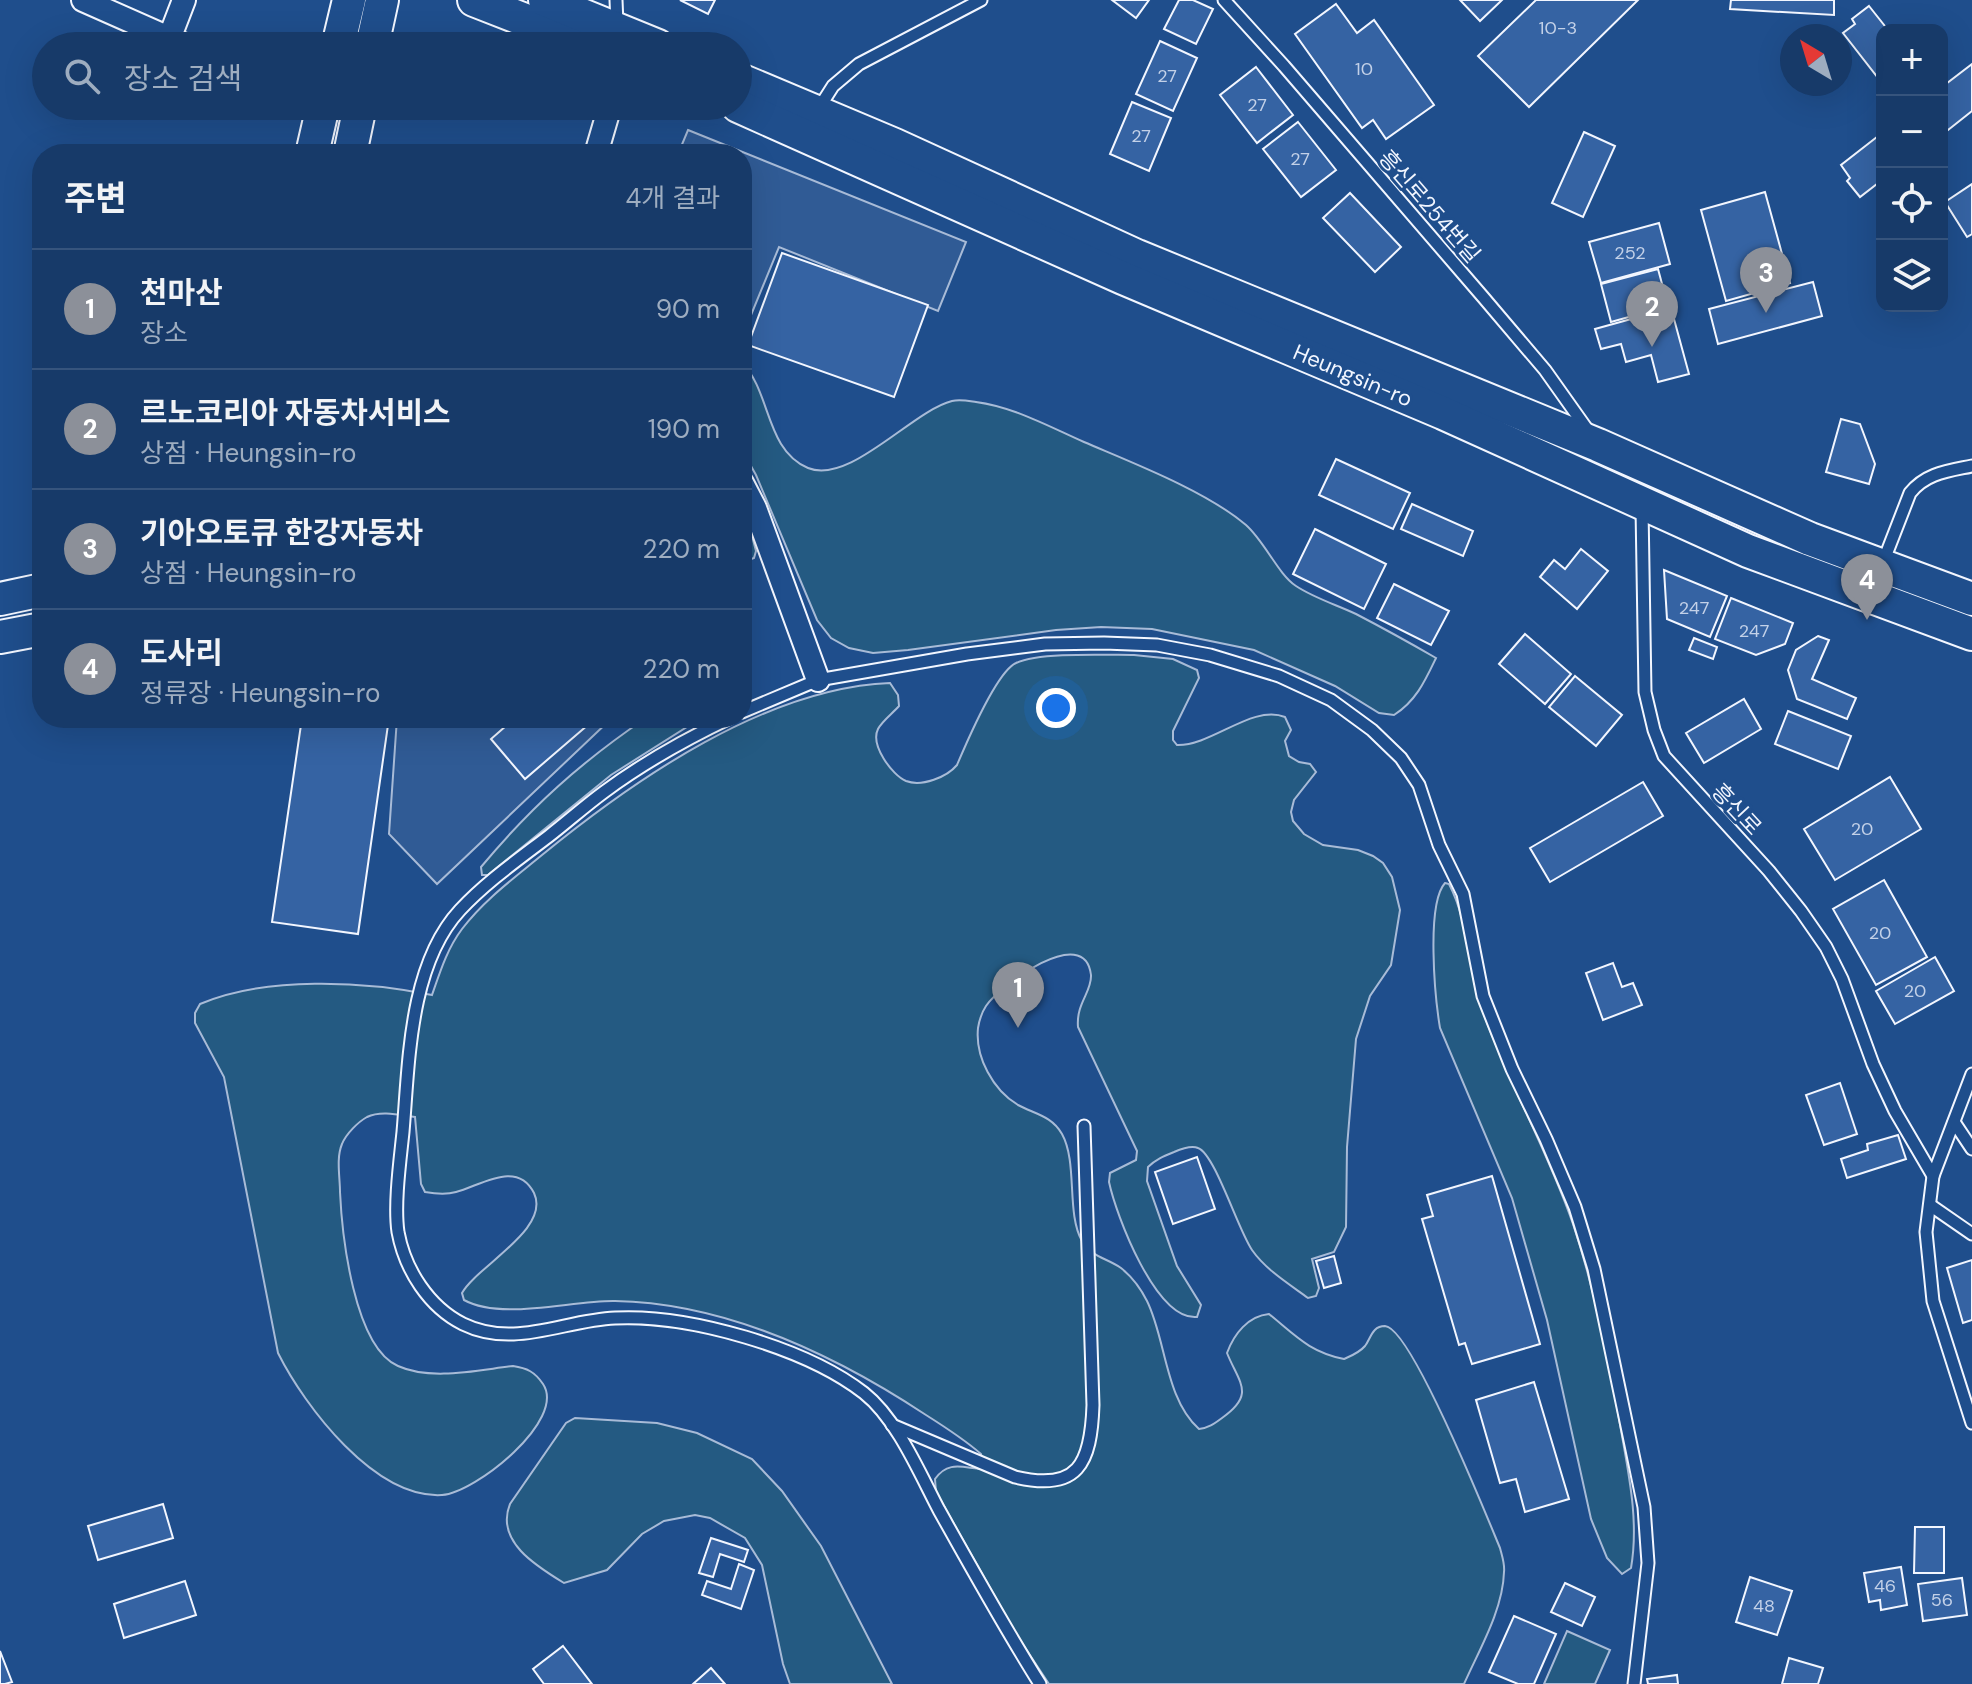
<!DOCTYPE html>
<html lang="ko">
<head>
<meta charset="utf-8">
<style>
  body { margin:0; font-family:"DM Sans","Noto Sans KR",sans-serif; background:#20416f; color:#f1f3f6 }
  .controls { position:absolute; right:24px; top:24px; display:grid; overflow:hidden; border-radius:16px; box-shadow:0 8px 32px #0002 }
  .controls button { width:72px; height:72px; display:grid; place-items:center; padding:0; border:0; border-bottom:2px solid #36547d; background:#173a69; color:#f1f3f6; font:40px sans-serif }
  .compass { position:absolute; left:1780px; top:24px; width:72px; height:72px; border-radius:50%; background:#173a69; box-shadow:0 8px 32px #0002; rotate:322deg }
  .you { position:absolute; left:1056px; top:708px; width:28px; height:28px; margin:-20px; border:6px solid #fff; border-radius:50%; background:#1a73e8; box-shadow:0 0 0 12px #1a73e833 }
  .badge { display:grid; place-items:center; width:52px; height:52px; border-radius:50%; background:#8c9099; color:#fff; font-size:26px; font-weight:700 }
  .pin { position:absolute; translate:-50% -66px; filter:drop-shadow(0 2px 4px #0008) }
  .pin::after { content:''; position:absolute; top:42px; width:28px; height:24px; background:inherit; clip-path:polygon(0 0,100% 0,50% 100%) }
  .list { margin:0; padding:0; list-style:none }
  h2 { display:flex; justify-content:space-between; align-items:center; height:104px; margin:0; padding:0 32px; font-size:34px }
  h2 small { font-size:26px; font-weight:400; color:#9eadc0 }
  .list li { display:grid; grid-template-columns:52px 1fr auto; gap:24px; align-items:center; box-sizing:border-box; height:120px; padding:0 32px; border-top:2px solid #36547d }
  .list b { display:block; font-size:30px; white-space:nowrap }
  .list p { margin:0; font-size:26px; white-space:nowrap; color:#9eadc0 }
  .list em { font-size:26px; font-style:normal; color:#9eadc0 }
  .icon { flex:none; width:44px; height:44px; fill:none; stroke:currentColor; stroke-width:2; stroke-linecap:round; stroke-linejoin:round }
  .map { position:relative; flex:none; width:1972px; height:1684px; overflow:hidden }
  .search { position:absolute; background:#173a69; box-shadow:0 8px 32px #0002; left:32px; top:32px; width:720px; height:88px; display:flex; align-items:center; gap:20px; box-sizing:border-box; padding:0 28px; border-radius:44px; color:#9eadc0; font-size:30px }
  .panel { position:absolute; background:#173a69; box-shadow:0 8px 32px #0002; left:32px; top:144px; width:720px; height:584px; border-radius:32px }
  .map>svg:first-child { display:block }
  .green { fill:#245a82; stroke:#a8bbd7; stroke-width:2 }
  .parking { fill:#305b95; stroke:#a8bbd7; stroke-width:2 }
  .building { fill:#3563a3; stroke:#f2f6ff; stroke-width:2 }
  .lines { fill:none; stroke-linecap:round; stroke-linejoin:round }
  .lane-casing { stroke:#f2f6ff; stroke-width:15 }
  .street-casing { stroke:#f2f6ff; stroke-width:26 }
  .secondary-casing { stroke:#f2f6ff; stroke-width:36 }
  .lane { stroke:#1f4e8c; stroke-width:11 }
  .street { stroke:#1f4e8c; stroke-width:22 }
  .secondary { stroke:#1f4e8c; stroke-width:32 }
  .labels { text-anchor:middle; stroke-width:6; stroke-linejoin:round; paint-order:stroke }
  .number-label { font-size:18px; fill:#c3d1e8 }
  .street-label { font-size:22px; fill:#f2f6ff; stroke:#1f4e8c }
</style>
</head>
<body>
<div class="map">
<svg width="1972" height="1684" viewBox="0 0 1972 1684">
  <rect width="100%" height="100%" fill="#1f4e8c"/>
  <!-- green -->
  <g class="green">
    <path d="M742,363C771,391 765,450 808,468C850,485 912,411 952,401C960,399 969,401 976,402C1014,407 1050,427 1084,442C1133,463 1206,491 1246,525C1265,542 1278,574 1296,586C1314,598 1337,605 1356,614C1383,628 1410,643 1436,658C1425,681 1416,701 1394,715L1379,713L1335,686L1254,650L1152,629L1101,627L1056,630L908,650L873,653L849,648L831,638L817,620L756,475L742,450Z"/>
    <polygon points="742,512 751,532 756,551 754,558 746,561 742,558"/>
    <path d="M1134,655L1173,659L1197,670L1199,678L1173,731V740L1177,745C1212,746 1252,704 1285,717L1291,730L1285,741L1289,756L1299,762L1310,764L1316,772L1294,800L1291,812L1293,821L1304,834L1323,845L1358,850L1373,856L1383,863L1392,877L1400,910L1391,965L1370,996L1356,1039L1347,1147L1346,1227L1334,1252L1312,1259L1319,1288L1316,1296L1308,1298C1289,1284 1266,1270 1252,1250C1238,1230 1215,1154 1198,1148C1191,1145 1181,1149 1174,1152C1164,1156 1156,1159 1148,1167L1147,1181L1177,1266L1201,1305L1197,1317C1156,1321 1116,1215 1109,1182L1110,1173L1136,1160L1137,1151L1078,1027C1076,1003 1092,992 1091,975C1085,922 999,986 986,1006C982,1012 979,1022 978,1028C975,1057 993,1090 1018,1105C1035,1114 1052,1116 1062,1134C1078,1163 1066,1213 1082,1241C1091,1257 1107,1258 1121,1268C1131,1276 1141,1289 1147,1301C1166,1339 1165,1399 1199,1429C1208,1428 1214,1424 1222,1418C1256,1394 1239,1383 1227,1353C1234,1334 1248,1316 1269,1314C1295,1335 1309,1352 1344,1359C1351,1356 1359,1353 1365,1346C1371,1338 1372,1326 1385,1326C1411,1327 1487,1517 1500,1548C1502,1556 1505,1564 1504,1572C1503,1610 1479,1650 1464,1684H1049L1016,1634L936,1492L935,1479C949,1459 965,1469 985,1469L981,1454C964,1439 945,1427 926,1415C835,1355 726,1303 615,1301C572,1300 502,1321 464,1300L462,1293C477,1266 551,1229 534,1193C517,1159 480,1186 456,1192C446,1195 436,1194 425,1192L421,1184L415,1117C400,1115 381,1110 367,1117C358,1122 346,1134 342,1144C336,1158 340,1177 340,1192C342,1235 354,1347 398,1366C431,1381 478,1370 513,1366C527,1368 535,1372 543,1384C567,1420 475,1493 442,1495C375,1499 305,1407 278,1353L224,1077L195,1023V1013L200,1004C265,976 364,981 432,995C440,972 447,949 462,929C484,900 514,878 542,855C635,779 766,688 890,683L898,695L899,706C893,713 882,721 878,729C870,745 892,775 906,781C922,787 947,777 957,765C966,744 996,672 1016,663C1039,652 1106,655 1134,655Z"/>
    <path d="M646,718H701L611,775L488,875H482L481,867C531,807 581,762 646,718Z"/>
    <path d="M1445,883L1449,884C1470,924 1468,971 1483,1012C1509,1084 1548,1151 1573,1224C1595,1290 1609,1362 1621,1430C1629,1476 1639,1522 1631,1568L1622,1574L1607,1558L1591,1519L1547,1320L1512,1198L1440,1028C1435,998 1426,904 1445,883Z"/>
    <path d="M575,1418L657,1423L697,1433L752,1459L782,1491L821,1546L892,1684H790L783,1664L762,1565L745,1538L710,1518L695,1515L664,1521L642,1534L607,1570L564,1583C536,1566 495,1541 510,1504L566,1423Z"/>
    <polygon points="1567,1631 1610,1650 1595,1684 1544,1684"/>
  </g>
  <!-- parking -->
  <g class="parking">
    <polygon points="688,130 966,242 938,311 779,247 742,337 742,154 678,154"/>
    <polygon points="397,718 612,718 437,884 389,834"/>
  </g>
  <!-- building -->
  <g class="building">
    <polygon points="680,0 715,0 708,14"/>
    <polygon points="1112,0 1149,0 1136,18"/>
    <polygon points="1179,0 1193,0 1213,9 1196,44 1164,29"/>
    <polygon points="1460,0 1502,0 1480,21"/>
    <polygon points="1536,0 1638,0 1529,107 1478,56"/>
    <polygon points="1731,0 1834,0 1834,15 1730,9"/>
    <polygon points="1336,4 1357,33 1374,20 1434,105 1386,139 1373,120 1362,128 1295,34"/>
    <polygon points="1869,6 1888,30 1882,30 1882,83 1843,33 1855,24 1852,19"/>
    <polygon points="1160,41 1197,58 1173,111 1136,94"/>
    <polygon points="1972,64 1972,111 1943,134 1942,87"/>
    <polygon points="1256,67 1293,115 1257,143 1220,95"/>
    <polygon points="1132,102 1171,118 1149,171 1110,154"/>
    <polygon points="1298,122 1336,170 1301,197 1263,149"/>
    <polygon points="1584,132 1615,146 1583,217 1552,203"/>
    <polygon points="1882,133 1882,180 1860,197 1847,181 1850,178 1841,165"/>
    <polygon points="1972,184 1972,234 1967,237 1945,202"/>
    <polygon points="1765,192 1790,283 1726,301 1701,210"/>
    <polygon points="1350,193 1401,247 1375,272 1323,218"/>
    <polygon points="1659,223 1670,264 1601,283 1589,242"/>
    <polygon points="782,253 928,305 894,397 748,345"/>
    <polygon points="1658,269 1668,306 1611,322 1601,284"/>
    <polygon points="1813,282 1822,316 1718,344 1709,309"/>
    <polygon points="1671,308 1689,374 1658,382 1651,355 1626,362 1621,344 1601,349 1595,329"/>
    <polygon points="1841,419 1860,424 1875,464 1869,484 1826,472"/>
    <polygon points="1336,459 1410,493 1393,529 1319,495"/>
    <polygon points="1412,504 1473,531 1463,556 1401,529"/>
    <polygon points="1315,529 1386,564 1364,609 1293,574"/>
    <polygon points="1581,549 1608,571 1577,609 1540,577 1554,560 1565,569"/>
    <polygon points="1664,570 1727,596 1710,637 1667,619"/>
    <polygon points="1394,584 1449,611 1431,645 1377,618"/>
    <polygon points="1731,598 1793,623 1785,644 1756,655 1715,639"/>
    <polygon points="1525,634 1571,674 1545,704 1499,664"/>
    <polygon points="1818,636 1829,640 1812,679 1856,698 1847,719 1797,699 1788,670 1796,650"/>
    <polygon points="1694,638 1717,647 1713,659 1689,650"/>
    <polygon points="1575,676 1622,715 1596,746 1549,707"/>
    <polygon points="1744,699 1761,729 1704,763 1686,733"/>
    <polygon points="1788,711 1851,736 1838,769 1775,744"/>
    <polygon points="302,718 389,718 358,934 272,922"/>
    <polygon points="515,718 596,718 525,779 491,739"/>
    <polygon points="1890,777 1921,829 1835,880 1804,829"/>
    <polygon points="1643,782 1663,816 1550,882 1530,848"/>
    <polygon points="1884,880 1927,957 1876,985 1833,909"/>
    <polygon points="1935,957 1954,991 1895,1024 1876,991"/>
    <polygon points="1613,963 1622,987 1633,983 1642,1005 1603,1020 1586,973"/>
    <polygon points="1840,1083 1857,1134 1824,1145 1806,1095"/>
    <polygon points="1898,1135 1906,1159 1847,1178 1841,1159 1868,1150 1867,1144"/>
    <polygon points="1197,1157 1215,1209 1173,1224 1155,1172"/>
    <polygon points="1492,1176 1540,1344 1472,1364 1465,1343 1459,1345 1422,1219 1433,1216 1427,1195"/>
    <polygon points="1334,1256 1341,1283 1324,1288 1316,1261"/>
    <polygon points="1972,1260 1972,1320 1963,1323 1947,1268"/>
    <polygon points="1534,1382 1569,1499 1525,1512 1516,1479 1500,1483 1476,1400"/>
    <polygon points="163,1504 173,1538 98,1560 88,1526"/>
    <polygon points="1915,1527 1944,1527 1944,1573 1914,1573"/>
    <polygon points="711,1538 748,1550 744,1562 720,1554 713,1577 699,1573"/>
    <polygon points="739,1564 754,1570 741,1609 702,1595 707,1581 731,1589"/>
    <polygon points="1901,1567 1907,1605 1881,1610 1880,1600 1869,1602 1864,1573"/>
    <polygon points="1750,1577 1792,1591 1777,1635 1736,1622"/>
    <polygon points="1962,1578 1967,1615 1923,1621 1918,1584"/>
    <polygon points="185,1581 196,1615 124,1638 114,1604"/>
    <polygon points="1565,1583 1595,1597 1582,1626 1551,1612"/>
    <polygon points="1514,1616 1556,1634 1534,1684 1518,1684 1489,1672"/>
    <polygon points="563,1646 592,1684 544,1684 533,1669"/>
    <polygon points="0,1651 12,1682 5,1684 0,1684"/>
    <polygon points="1789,1658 1823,1668 1818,1684 1782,1684"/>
    <polygon points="711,1668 725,1684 693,1684"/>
    <polygon points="1677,1675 1678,1684 1648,1684 1647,1679"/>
  </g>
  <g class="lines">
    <!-- lane casing -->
    <g class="lane-casing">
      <g id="lane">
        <polyline points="616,0 617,24"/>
        <polyline points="1224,0 1284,66 1483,297 1545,370 1589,432"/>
        <polyline points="819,108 833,86 859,64 981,0"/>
        <polyline points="1642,508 1645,692 1654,730 1664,756 1769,871 1801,911 1826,947 1842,979 1873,1064 1895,1111 1933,1176"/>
        <path d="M1882,565L1910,493C1926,473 1948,471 1972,466"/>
        <polyline points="742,712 818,680 967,654 1045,644 1104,643 1157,645 1210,655 1279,676 1331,700 1372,730 1401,758 1419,785 1439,845 1463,894 1483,996 1512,1069 1546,1139 1575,1207 1594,1269 1644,1507 1648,1563 1634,1684"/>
        <path d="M730,718C686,739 643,763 604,792C585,806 567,822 549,836C519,859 486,882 460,910C409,965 409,1062 403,1132C400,1161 394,1204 398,1232C405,1270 429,1307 463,1324C514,1349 564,1320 615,1318C689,1314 806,1348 864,1393C897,1419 920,1474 939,1510C972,1569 1004,1627 1040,1684"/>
        <polyline points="1972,1074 1933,1176 1926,1232 1933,1301 1972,1423"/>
        <polyline points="1954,1122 1972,1149"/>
        <polyline points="1930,1205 1972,1234"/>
        <path d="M892,1425L1015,1477C1078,1492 1091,1464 1093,1405L1084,1126"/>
      </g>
    </g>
    <!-- street casing -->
    <g class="street-casing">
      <g id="street">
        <polyline points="83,0 187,46"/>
        <polyline points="169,39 184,0"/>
        <polyline points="596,154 610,106"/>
        <polyline points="742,483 755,508 818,680"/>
      </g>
    </g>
    <!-- secondary casing -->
    <g class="secondary-casing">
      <g id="secondary">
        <polyline points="474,0 591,46"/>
        <polyline points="545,0 658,46"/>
        <polyline points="338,46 349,0"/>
        <polyline points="372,46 382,0"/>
        <polyline points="738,79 895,145 1137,256 1598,445 1810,539 1972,599"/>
        <polyline points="738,106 1123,278 1443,413 1748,551 1972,634"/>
        <polyline points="312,154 323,106"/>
        <polyline points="350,154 360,106"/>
        <polyline points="0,599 42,590"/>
        <polyline points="0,637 42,629"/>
      </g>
    </g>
    <!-- lane -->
    <use href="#lane" class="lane"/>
    <!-- street -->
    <use href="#street" class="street"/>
    <!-- secondary -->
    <use href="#secondary" class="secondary"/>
  </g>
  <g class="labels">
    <!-- number labels -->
    <g class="number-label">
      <text x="1558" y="34">10-3</text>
      <text x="1364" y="75">10</text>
      <text x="1167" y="82">27</text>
      <text x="1257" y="111">27</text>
      <text x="1141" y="142">27</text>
      <text x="1300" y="165">27</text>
      <text x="1630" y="259">252</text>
      <text x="1694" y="614">247</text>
      <text x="1754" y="637">247</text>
      <text x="1862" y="835">20</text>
      <text x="1880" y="939">20</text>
      <text x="1915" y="997">20</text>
      <text x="1885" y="1592">46</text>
      <text x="1942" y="1606">56</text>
      <text x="1764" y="1612">48</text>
    </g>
    <!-- street labels -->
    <g class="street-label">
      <text transform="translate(1430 206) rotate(49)" y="8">흥신로254번길</text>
      <text transform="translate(1353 375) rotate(23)" y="8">Heungsin-ro</text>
      <text transform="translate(1737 809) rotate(47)" y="8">흥신로</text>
    </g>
  </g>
</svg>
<div class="controls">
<button>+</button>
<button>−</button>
<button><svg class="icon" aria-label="locate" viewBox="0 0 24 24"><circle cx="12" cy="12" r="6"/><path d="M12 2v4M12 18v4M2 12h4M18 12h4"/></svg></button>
<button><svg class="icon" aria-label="layers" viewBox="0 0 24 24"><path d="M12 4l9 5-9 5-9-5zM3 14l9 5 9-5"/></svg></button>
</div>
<svg class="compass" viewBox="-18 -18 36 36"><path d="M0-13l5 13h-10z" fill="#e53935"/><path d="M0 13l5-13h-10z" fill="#9eadc0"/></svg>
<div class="you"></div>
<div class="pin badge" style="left:1018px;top:1028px">1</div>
<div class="pin badge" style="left:1652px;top:347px">2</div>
<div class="pin badge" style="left:1766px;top:313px">3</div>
<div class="pin badge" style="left:1867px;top:620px">4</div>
<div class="search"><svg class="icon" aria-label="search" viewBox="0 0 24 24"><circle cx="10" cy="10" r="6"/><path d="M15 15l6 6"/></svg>장소 검색</div>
<section class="panel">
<h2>주변<small>4개 결과</small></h2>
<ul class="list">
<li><span class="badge">1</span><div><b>천마산</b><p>장소</p></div><em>90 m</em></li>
<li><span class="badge">2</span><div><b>르노코리아 자동차서비스</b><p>상점 · Heungsin-ro</p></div><em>190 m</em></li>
<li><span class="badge">3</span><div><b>기아오토큐 한강자동차</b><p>상점 · Heungsin-ro</p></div><em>220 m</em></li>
<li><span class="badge">4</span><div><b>도사리</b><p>정류장 · Heungsin-ro</p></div><em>220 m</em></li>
</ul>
</section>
</div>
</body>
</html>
